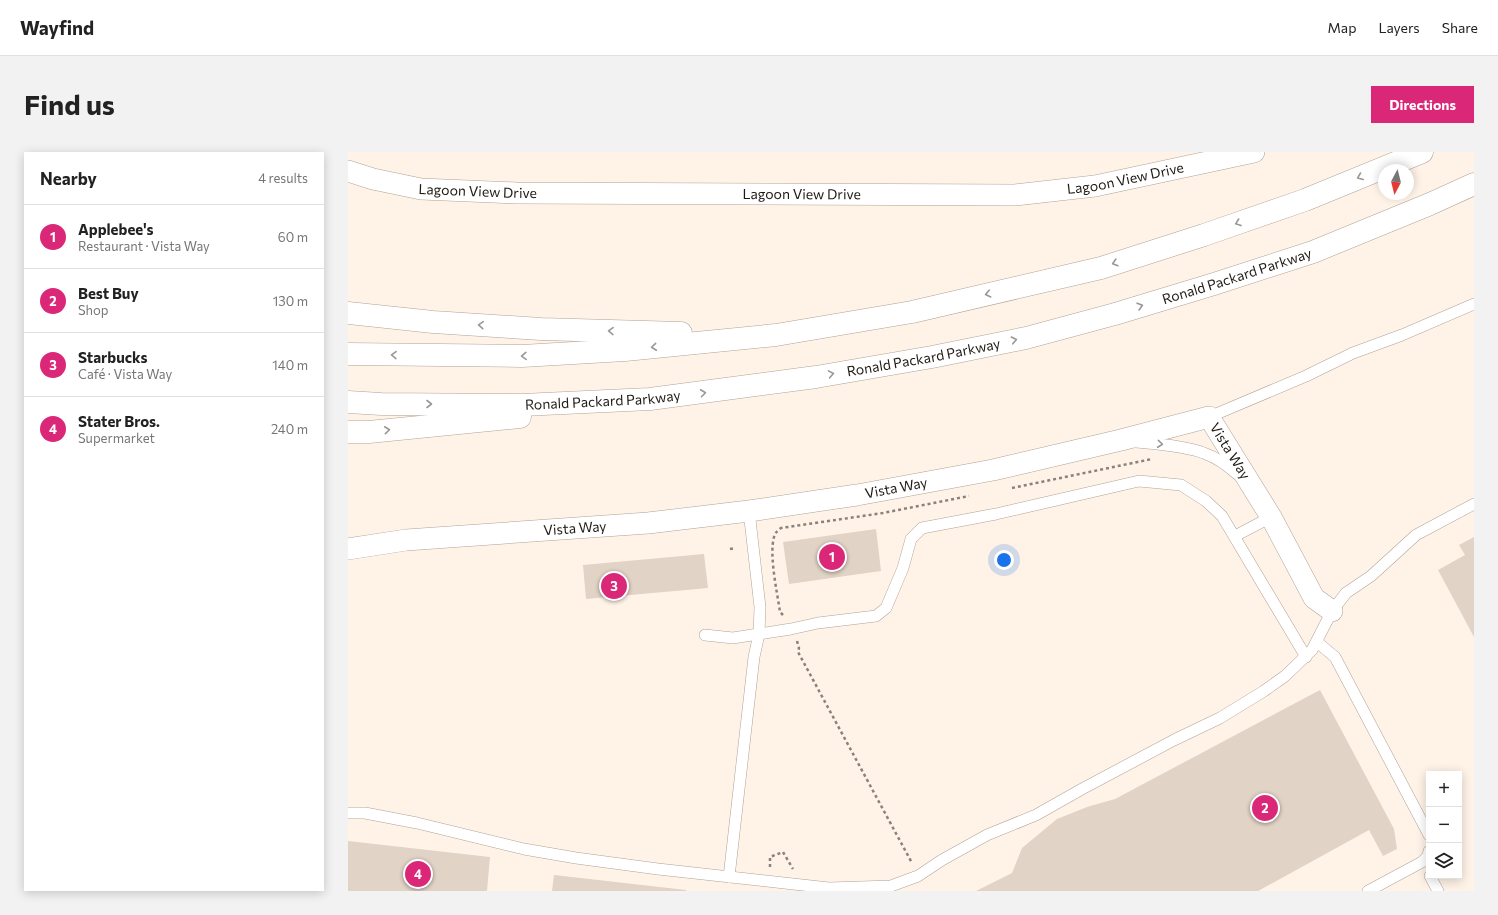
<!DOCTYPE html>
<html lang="en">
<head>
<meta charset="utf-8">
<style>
  body { margin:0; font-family:Commissioner,sans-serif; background:#f2f2f2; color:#222 }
  .controls { position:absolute; right:12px; bottom:12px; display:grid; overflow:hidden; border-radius:0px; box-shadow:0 2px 10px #0003 }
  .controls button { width:36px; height:36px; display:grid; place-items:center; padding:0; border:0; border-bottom:1px solid #e0e0e0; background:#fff; color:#222; font:20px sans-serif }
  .compass { position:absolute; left:1030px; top:12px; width:36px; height:36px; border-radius:50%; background:#fff; box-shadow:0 2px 10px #0003; rotate:187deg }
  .you { position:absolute; left:656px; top:408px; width:14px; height:14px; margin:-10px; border:3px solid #fff; border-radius:50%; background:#1a73e8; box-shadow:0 0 0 6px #1a73e833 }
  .badge { display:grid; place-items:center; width:26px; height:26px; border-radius:50%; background:#db2777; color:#fff; font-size:13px; font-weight:700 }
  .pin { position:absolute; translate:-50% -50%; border:2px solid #fff; box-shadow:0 1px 4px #0006 }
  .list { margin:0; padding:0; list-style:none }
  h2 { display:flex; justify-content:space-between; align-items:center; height:52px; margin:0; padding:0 16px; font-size:17px }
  h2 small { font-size:13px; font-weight:400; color:#767676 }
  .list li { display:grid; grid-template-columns:26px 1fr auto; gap:12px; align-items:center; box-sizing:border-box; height:64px; padding:0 16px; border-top:1px solid #e0e0e0 }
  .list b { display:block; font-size:15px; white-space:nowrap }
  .list p { margin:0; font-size:13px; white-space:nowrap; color:#767676 }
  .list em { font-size:13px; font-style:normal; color:#767676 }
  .icon { flex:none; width:22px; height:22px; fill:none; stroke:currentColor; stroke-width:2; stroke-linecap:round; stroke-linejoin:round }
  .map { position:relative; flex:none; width:1126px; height:739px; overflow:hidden; border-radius:0px }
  header { display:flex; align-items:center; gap:24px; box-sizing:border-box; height:56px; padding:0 20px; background:#fff; border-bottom:1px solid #e0e0e0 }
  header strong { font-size:19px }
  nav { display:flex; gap:22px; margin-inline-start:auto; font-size:14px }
  .intro { display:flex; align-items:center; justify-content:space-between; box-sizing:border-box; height:96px; padding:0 24px }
  h1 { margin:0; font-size:28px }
  .button { padding:10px 18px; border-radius:0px; background:#db2777; color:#fff; font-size:14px; font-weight:700 }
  main { display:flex; gap:24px; padding:0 24px }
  aside { flex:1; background:#fff; border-radius:0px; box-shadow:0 2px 10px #0003 }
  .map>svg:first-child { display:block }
  .building { fill:#e1d3c5 }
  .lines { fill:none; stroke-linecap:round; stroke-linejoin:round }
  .service-casing { stroke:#b0a296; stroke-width:12 }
  .minor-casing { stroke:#b0a296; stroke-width:22 }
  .motorway-casing { stroke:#b0a296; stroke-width:23 }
  .path { stroke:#8a817a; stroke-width:2.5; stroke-dasharray:3 3; stroke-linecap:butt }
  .service { stroke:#fff; stroke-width:11 }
  .minor { stroke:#fff; stroke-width:21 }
  .motorway { stroke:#fff; stroke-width:22 }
  .oneway { stroke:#9a9896 }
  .labels { text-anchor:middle; stroke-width:4; stroke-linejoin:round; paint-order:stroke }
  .street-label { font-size:14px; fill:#1f1a15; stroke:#fff }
</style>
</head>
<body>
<header>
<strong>Wayfind</strong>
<nav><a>Map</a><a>Layers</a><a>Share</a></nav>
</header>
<div class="intro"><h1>Find us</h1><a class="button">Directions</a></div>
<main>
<aside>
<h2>Nearby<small>4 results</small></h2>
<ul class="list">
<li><span class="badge">1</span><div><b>Applebee's</b><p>Restaurant · Vista Way</p></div><em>60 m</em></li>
<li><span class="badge">2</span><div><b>Best Buy</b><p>Shop</p></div><em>130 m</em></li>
<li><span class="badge">3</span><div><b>Starbucks</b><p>Café · Vista Way</p></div><em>140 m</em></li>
<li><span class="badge">4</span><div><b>Stater Bros.</b><p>Supermarket</p></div><em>240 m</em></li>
</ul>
</aside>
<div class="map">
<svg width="1126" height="739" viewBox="0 0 1126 739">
  <rect width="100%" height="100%" fill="#fff3e8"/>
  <!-- building -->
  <g class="building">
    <polygon points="528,377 533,419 441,432 435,390"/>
    <polygon points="1126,385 1126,485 1090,418 1117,403 1111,393"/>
    <polygon points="356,402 360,436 238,447 235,413"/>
    <polygon points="972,538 1046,677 1049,697 1035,704 1021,678 910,739 628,739 664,721 674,696 709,667 739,655 767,647"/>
    <polygon points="0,689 142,705 139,739 0,739"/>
    <polygon points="206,723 338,738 338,739 204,739"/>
  </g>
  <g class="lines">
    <!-- service casing -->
    <g class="service-casing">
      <g id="service">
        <polyline points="861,265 958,224 1005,201 1054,183 1126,152"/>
        <path d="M788,290C808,292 840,294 858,302C870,306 880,314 889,322"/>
        <polyline points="887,384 923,365"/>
        <polyline points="357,483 385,486 443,477 470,471 528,464 538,456 555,416 563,387 574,376 648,362 791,329 833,333 858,349 874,364 958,505"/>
        <polyline points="969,490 987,505 1081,683"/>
        <polyline points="0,661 17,661 69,671 176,697 228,706 310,717 481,736 543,734 570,724 594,708 639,683 688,663 734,637 826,588 872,566 916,539 937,524 964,498 984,459 998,441 1023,424 1068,383 1126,352"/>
        <polyline points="1082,724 1090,739"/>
        <polyline points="381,725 406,505 411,482 412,455 401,359"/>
        <polyline points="1020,739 1074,710 1080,704 1081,699"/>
      </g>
    </g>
    <!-- minor casing -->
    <g class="minor-casing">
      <g id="minor">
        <path id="s1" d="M0,19L25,27L73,37L169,41L667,43L747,34L906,0"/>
        <path id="s2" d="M0,397L58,388L300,371L401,359L509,343L645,318L773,288L861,265L923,365L966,446L984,459"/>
      </g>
    </g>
    <!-- motorway casing -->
    <g class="motorway-casing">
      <g id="motorway">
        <polyline points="0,161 85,170 193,177 333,181"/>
        <polyline points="0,202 174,204 277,198 428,183 564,160 753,116 856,83 957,48 1074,0"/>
        <path id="s3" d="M0,250L33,252L174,253L302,247L468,225L584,205L678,186L767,162L866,132L965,100L1082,52L1126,32"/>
        <polyline points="0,280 21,280 172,265"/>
      </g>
    </g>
    <!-- path -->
    <g class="path">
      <polyline points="664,336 804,307"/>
      <polyline points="382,397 387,396"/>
      <path d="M435,463L432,460C429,439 421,404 426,385C427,381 429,379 433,376L535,361L621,344"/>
      <polyline points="449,489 451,496 450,500 564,711"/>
      <polyline points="422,715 422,705 435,700 445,717"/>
    </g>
    <!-- service -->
    <use href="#service" class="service"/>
    <!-- minor -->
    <use href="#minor" class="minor"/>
    <!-- motorway -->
    <use href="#motorway" class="motorway"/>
  </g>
  <!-- one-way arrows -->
  <defs><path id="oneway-chevron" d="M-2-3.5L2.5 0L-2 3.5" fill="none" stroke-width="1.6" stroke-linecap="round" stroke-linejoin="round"/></defs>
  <g class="oneway">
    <use href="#oneway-chevron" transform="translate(1012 25) rotate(158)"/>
    <use href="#oneway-chevron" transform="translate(890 71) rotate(160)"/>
    <use href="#oneway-chevron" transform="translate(767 111) rotate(163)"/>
    <use href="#oneway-chevron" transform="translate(640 142) rotate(167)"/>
    <use href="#oneway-chevron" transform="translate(792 154) rotate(-16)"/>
    <use href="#oneway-chevron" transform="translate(133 173) rotate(-176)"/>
    <use href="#oneway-chevron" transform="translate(263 179) rotate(-179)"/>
    <use href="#oneway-chevron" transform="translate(666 188) rotate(-12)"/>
    <use href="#oneway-chevron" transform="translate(306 195) rotate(174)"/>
    <use href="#oneway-chevron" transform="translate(46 203) rotate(-179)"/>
    <use href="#oneway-chevron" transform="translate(176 204) rotate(178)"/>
    <use href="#oneway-chevron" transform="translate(483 222) rotate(-10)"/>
    <use href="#oneway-chevron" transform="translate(355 241) rotate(-7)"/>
    <use href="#oneway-chevron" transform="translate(81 252)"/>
    <use href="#oneway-chevron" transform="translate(39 278) rotate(-6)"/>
    <use href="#oneway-chevron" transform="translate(812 292) rotate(6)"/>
  </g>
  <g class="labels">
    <!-- street labels -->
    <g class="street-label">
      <text dy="5" stroke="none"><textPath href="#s1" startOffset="781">Lagoon View Drive</textPath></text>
      <text dy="5" stroke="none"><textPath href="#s1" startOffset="132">Lagoon View Drive</textPath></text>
      <text dy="5" stroke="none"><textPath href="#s1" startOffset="456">Lagoon View Drive</textPath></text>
      <text dy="5" stroke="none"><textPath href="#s3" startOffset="903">Ronald Packard Parkway</textPath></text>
      <text dy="5" stroke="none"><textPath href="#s3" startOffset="579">Ronald Packard Parkway</textPath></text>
      <text dy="5" stroke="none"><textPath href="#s3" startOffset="255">Ronald Packard Parkway</textPath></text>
      <text dy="5" stroke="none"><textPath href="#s2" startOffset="913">Vista Way</textPath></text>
      <text dy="5" stroke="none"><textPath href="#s2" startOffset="552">Vista Way</textPath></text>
      <text dy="5" stroke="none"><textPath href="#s2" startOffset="228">Vista Way</textPath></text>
    </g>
  </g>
</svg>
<div class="controls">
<button>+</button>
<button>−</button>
<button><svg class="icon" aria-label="layers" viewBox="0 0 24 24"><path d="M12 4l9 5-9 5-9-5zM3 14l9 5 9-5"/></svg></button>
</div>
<svg class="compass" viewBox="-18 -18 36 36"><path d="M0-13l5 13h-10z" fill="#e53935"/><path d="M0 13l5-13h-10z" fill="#767676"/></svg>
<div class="you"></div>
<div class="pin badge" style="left:484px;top:405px">1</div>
<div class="pin badge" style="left:917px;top:656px">2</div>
<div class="pin badge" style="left:266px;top:434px">3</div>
<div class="pin badge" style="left:70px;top:722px">4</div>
</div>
</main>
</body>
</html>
